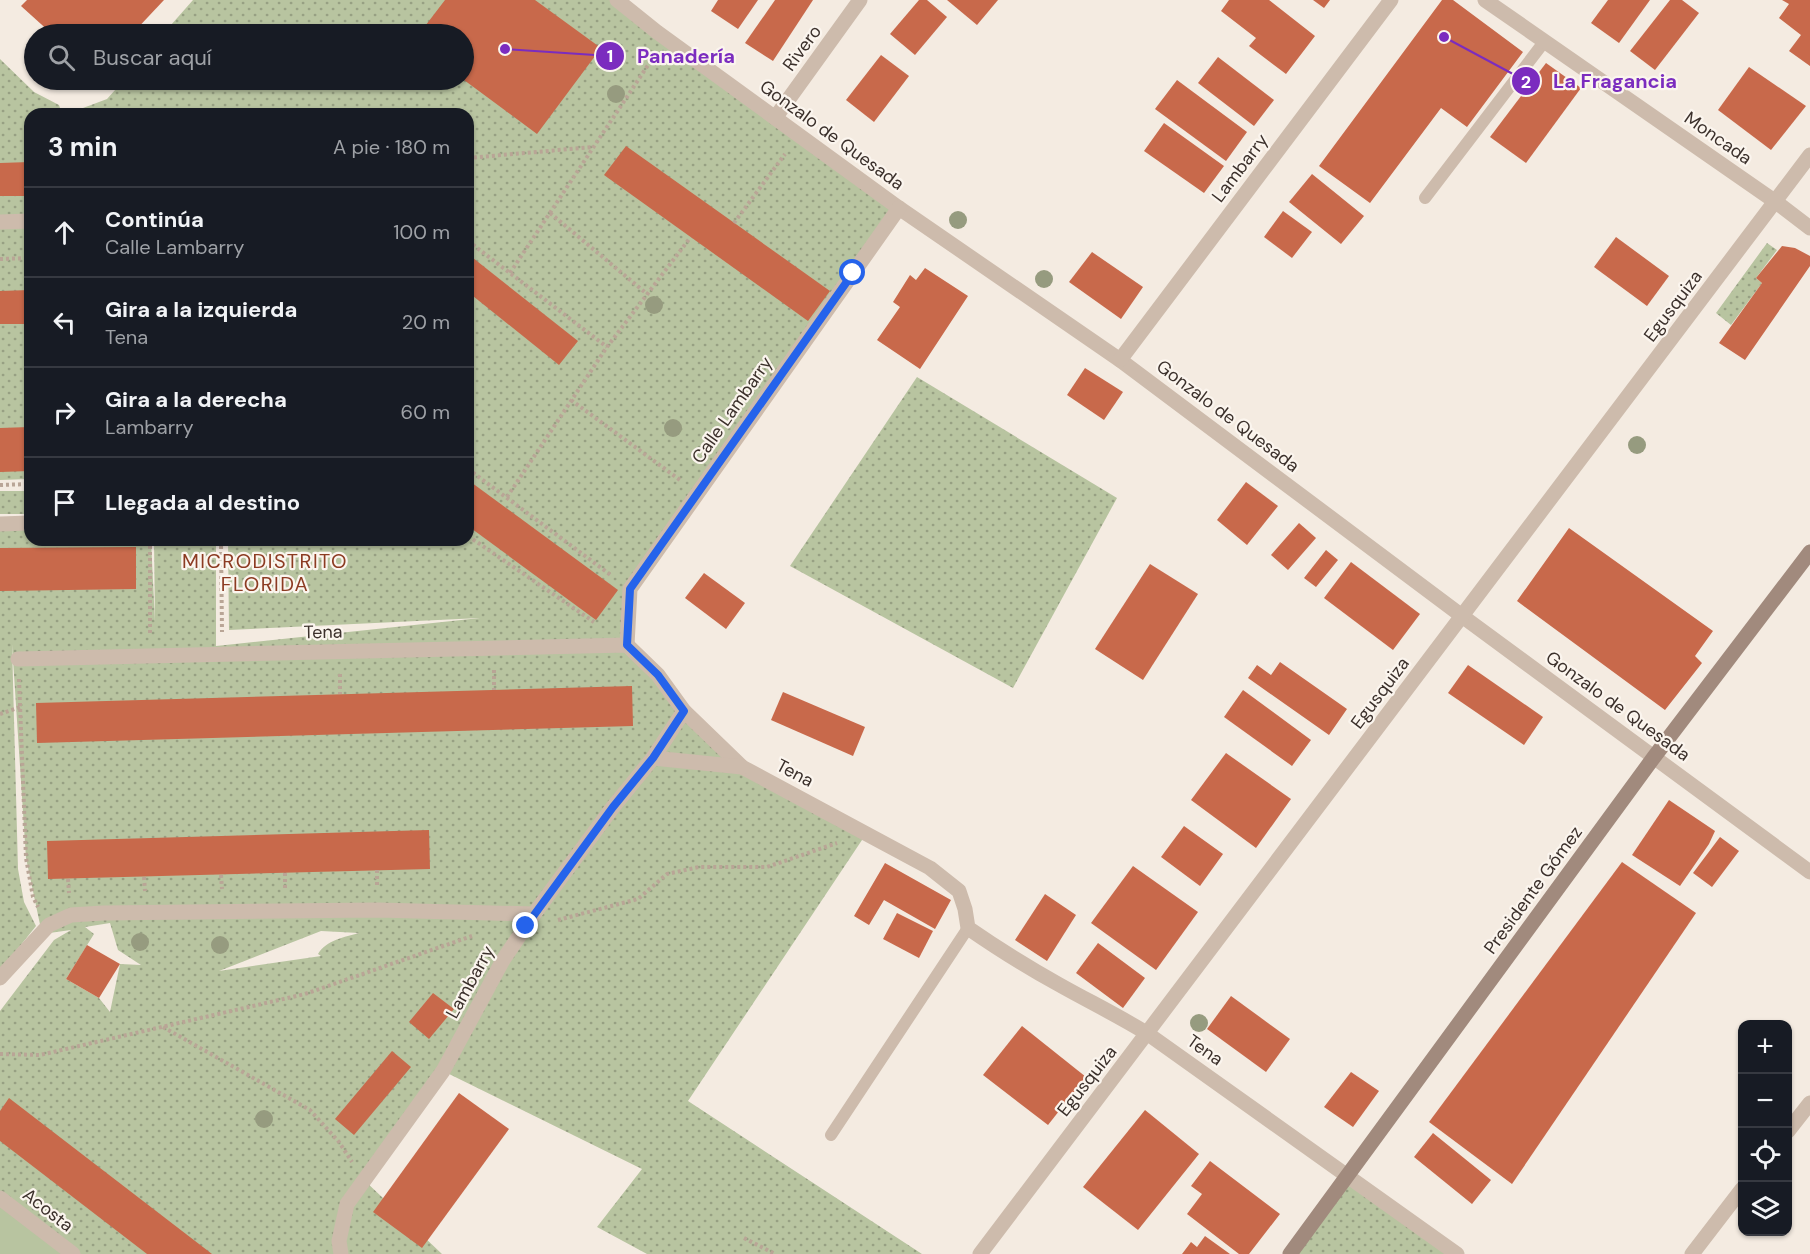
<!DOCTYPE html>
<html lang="es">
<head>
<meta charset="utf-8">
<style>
  body { margin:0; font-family:"DM Sans",sans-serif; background:#20242c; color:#f1f3f6 }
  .controls { position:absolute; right:18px; bottom:18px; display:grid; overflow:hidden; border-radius:12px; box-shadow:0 2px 4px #0004 }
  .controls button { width:54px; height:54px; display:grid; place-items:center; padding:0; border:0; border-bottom:2px solid #363941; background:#171b24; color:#f1f3f6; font:30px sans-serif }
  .stop { position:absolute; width:18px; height:18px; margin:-14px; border:4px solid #2563eb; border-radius:50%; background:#fff }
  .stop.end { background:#2563eb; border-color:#fff; box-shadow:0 2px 6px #0008 }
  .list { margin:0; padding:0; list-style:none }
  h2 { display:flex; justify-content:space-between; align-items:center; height:78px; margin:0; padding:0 24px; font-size:26px }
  h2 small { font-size:20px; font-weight:400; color:#9ea1a6 }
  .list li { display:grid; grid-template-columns:39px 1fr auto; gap:18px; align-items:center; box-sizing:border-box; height:90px; padding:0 24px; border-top:2px solid #363941 }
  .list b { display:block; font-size:22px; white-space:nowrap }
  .list p { margin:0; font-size:20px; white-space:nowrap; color:#9ea1a6 }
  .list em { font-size:20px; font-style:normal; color:#9ea1a6 }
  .icon { flex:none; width:33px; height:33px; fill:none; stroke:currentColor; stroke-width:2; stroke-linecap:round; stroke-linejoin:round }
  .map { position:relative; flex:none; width:1810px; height:1254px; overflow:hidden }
  .search { position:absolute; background:#171b24; box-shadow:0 2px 4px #0004; left:24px; top:24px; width:450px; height:66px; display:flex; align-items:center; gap:15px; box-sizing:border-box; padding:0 21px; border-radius:33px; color:#9ea1a6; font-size:22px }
  .panel { position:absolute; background:#171b24; box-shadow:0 2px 4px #0004; left:24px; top:108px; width:450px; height:438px; border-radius:18px }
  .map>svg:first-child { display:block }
  .grass { fill:url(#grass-dots); fill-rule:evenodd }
  .park { fill:#b8c4a0 }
  .building { fill:#c8694b }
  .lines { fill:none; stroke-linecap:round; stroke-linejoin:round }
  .path { stroke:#b9a596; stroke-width:4; stroke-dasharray:3 3; stroke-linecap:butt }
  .lane { stroke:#cdbbac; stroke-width:12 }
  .street { stroke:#cdbbac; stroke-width:15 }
  .secondary { stroke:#a18a7d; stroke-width:15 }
  .tree { fill:#969b7f }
  .route { stroke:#2563eb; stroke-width:8 }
  .labels { text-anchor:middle; stroke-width:4.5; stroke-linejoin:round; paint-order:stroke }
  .street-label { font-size:18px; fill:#3b302b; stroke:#fbf5ee }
  .neighbourhood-label { font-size:20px; letter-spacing:1.5px; fill:#8c3b22; stroke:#fbf5ee }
  .leader { fill:none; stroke:#7b2cbf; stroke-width:2 }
  .callout-dot { fill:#7b2cbf; stroke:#fbf5ee; stroke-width:2 }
  .mark-label { font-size:18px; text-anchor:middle; font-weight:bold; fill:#fff }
  .callout-label { font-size:20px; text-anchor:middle; font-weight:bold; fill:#7b2cbf; stroke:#fbf5ee; stroke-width:4.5; stroke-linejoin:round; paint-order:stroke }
</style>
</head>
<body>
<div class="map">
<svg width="1810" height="1254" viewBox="0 0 1810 1254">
  <defs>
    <pattern id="grass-dots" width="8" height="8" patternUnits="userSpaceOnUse" patternTransform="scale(1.5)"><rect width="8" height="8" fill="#b8c4a0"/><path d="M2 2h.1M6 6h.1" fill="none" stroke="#97a083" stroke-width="1.8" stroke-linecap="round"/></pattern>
  </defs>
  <rect width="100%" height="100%" fill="#f4ebe1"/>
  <!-- grass -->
  <g class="grass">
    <path d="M193,0H622L899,208L630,589L627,645L742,767L866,834L688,1101L922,1254H647L597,1227L642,1169L443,1071L364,1180L442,1254H73L0,1198V1011L54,940L71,930L42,934L26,858L12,644L18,869L24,902L36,926L0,971V524H30V540H151L155,622L154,540H216V646L480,618L229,630L228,540H468V114H67L107,99L124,80H464V34H163ZM110,923L118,950L141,965L120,964L110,1012L99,998L66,979L94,934L85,927ZM321,931L359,933C345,937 326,940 318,954L321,956L219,971Z"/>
    <polygon points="0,59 34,92 59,105 62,114 30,114 30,479 0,480"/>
    <polygon points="1767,243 1777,250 1756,278 1762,283 1731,325 1716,313"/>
    <polygon points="917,377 1117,498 1013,688 790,566"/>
    <rect x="0" y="491" width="25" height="23"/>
    <polygon points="1353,1178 1462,1254 1294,1254"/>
  </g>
  <!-- park -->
  <polygon class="park" points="0,1198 73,1254 0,1254"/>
  <!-- building -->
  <g class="building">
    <polygon points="27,0 164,0 132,34 52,34 21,6"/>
    <polygon points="445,0 535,0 601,48 537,134 464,80 464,34 419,34"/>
    <polygon points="718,0 758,0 738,29 711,11"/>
    <polygon points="775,0 813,0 773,61 745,43"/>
    <polygon points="919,0 927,0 947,17 915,55 890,34"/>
    <polygon points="947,0 998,0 977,25"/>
    <polygon points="1229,0 1269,0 1315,36 1286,74 1249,46 1256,38 1221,11"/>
    <polygon points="1313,0 1330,0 1324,8"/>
    <polygon points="1442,0 1453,0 1523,52 1467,127 1441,108 1370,203 1319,166"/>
    <polygon points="1608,0 1650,0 1619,43 1591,23"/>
    <polygon points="1670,0 1682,0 1699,13 1655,70 1630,51"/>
    <polygon points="1782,0 1810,0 1810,66 1789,51 1801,35 1779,18 1789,4"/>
    <polygon points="881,55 909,76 874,122 846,100"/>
    <polygon points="1218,57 1274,100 1254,126 1198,83"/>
    <polygon points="1546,63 1581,88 1526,163 1490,137"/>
    <polygon points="1749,67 1806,106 1771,150 1718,110"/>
    <polygon points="1177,80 1247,132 1226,161 1155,109"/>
    <polygon points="1164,123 1224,166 1204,193 1144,151"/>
    <polygon points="626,146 830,291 808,321 604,175"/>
    <polygon points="30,162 30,196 0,196 0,163"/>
    <polygon points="1312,174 1364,216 1341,244 1289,202"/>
    <polygon points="1283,211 1312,232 1292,258 1264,237"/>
    <polygon points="1616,237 1669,276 1647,306 1594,267"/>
    <polygon points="1782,246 1795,248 1810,256 1810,266 1745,360 1719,343 1762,283 1756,278"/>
    <polygon points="1092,252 1143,287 1121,319 1069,282"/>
    <polygon points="468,254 578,341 559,365 468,292"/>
    <polygon points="925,268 968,296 920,369 877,340 900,307 893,302 910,275 916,280"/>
    <polygon points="30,290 30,324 0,324 0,291"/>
    <polygon points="1085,368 1123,392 1104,420 1067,395"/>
    <polygon points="30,427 30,471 0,472 0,428"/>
    <polygon points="468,480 618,590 596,620 468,526"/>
    <polygon points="1246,482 1278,506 1247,545 1217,520"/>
    <polygon points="1299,523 1316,538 1288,570 1271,555"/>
    <polygon points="1569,528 1713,631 1695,656 1702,663 1665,710 1517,601"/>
    <polygon points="136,547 136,589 0,591 0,548"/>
    <polygon points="1326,550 1338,560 1316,587 1304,578"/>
    <polygon points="1351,562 1420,614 1393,650 1324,598"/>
    <polygon points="1150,564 1198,594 1143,680 1095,649"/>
    <polygon points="704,573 745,603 726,629 685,598"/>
    <polygon points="1280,662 1347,709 1329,735 1248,678 1257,665 1271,675"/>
    <polygon points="1468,665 1543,717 1524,745 1448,693"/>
    <polygon points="632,686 633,726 37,743 36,703"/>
    <polygon points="1243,690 1311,740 1292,766 1224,717"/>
    <polygon points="783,692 865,727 853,756 771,720"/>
    <polygon points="1226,753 1291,799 1256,848 1191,800"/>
    <polygon points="1669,800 1715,831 1709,844 1680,886 1632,855"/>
    <polygon points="1184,826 1223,854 1200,886 1161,857"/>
    <polygon points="429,830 430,869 48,879 47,841"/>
    <polygon points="1720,837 1739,851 1712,887 1693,873"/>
    <polygon points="1622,862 1696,913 1512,1184 1429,1122"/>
    <polygon points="885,863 951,900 935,929 884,900 869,925 854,916"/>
    <polygon points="1133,866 1198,912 1156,970 1091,923"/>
    <polygon points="1045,894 1076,915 1047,961 1015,940"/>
    <polygon points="897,913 933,931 919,958 883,939"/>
    <polygon points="1098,943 1145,978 1123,1008 1076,973"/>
    <polygon points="87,945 120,964 99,998 66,979"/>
    <polygon points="433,993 454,1009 429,1039 409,1022"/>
    <polygon points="1231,996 1290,1039 1266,1072 1207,1029"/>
    <polygon points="1022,1026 1086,1077 1048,1125 983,1075"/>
    <polygon points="392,1051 411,1067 354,1135 335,1119"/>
    <polygon points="1351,1072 1379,1091 1353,1127 1324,1107"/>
    <polygon points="459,1093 509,1129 422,1248 373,1212"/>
    <polygon points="9,1098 212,1254 147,1254 0,1141 0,1111"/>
    <polygon points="1145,1110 1199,1154 1138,1230 1083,1187"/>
    <polygon points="1433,1133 1491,1180 1472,1204 1414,1157"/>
    <polygon points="1210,1161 1280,1214 1249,1254 1239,1254 1187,1214 1202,1194 1191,1186"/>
    <polygon points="1205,1236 1230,1254 1182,1254 1191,1242 1197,1247"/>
  </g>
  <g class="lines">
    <!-- path -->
    <g class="path">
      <polyline points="468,158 593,147"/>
      <polyline points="550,213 647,294"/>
      <polyline points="734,223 785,154"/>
      <polyline points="468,241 607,347"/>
      <polyline points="0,259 30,258"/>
      <polyline points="510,273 654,56"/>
      <polyline points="571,400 680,480"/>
      <polyline points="468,469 612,576"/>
      <polyline points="28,472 28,501"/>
      <polyline points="0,485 29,484"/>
      <polyline points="507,497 607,347 690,238"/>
      <polyline points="468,536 594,622"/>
      <polyline points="150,540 150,634"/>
      <polyline points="221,540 222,632"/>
      <polyline points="494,670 494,690"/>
      <polyline points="340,674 340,694"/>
      <polyline points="19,679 26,858 33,897 38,907"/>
      <polyline points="0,714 20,707"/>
      <polyline points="377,870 377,887"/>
      <polyline points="285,873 285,890"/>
      <polyline points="221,875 222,889"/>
      <polyline points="144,877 145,891"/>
      <polyline points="68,879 69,893"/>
      <polyline points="558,920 638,899 667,874 699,867 767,867 837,843"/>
      <polyline points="163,1027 310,1110 339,1142 352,1162"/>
      <polyline points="0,1054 40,1055 305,994 472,936"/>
      <polyline points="744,1238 775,1254"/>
    </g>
    <!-- lane -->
    <g class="lane">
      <polyline points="1425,198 1544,42"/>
      <polyline points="831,1135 968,928"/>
    </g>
    <!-- street -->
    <g class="street">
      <polyline points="617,0 657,32 899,208 1120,360 1462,616 1810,872"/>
      <polyline points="1485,0 1776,202 1810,228"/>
      <polyline points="775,118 860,0"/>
      <polyline points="0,222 30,221"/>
      <polyline points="1120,360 1391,0"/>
      <polyline points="0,524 30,523"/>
      <polyline points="627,645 630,589 899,208"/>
      <path d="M18,659L627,645L658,675L684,711L742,767L930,868L959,891L965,909L968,928C997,948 1027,967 1058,984C1088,1001 1119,1016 1148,1034L1457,1254"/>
      <polyline points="653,758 742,767"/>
      <polyline points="0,978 49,925 71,915 103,913 378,910 534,914"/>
      <polyline points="1788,1131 1810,1103"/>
      <polyline points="0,1198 73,1254"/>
      <polyline points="341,1254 339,1241 347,1204 443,1071 503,960 534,914 613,807 653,758 684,711"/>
      <polyline points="980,1254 1810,155"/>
      <polyline points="1692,1254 1742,1189"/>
    </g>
    <!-- secondary -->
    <polyline class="secondary" points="1290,1254 1654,757 1810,552"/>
  </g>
  <!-- trees -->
  <g class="tree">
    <circle cx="616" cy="94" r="9"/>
    <circle cx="958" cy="220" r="9"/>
    <circle cx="1044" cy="279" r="9"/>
    <circle cx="654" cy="305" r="9"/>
    <circle cx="673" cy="428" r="9"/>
    <circle cx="1637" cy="445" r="9"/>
    <circle cx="140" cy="942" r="9"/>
    <circle cx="220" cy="945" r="9"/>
    <circle cx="1199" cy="1023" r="9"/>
    <circle cx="264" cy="1119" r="9"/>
  </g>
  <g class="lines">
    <!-- route -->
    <polyline class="route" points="526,926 613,807 653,758 684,711 658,675 627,645 630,589 853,273"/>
  </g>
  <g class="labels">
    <!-- street labels -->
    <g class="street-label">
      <text transform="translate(802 48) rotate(-54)" y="6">Rivero</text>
      <text transform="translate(832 135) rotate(36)" y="6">Gonzalo de Quesada</text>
      <text transform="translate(1718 138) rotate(35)" y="6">Moncada</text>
      <text transform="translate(1240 168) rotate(-53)" y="6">Lambarry</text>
      <text transform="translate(1673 306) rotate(-53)" y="6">Egusquiza</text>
      <text transform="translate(732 410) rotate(-55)" y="6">Calle Lambarry</text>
      <text transform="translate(1228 416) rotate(37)" y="6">Gonzalo de Quesada</text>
      <text transform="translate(323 632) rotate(-1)" y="6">Tena</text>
      <text transform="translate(1380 693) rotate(-53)" y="6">Egusquiza</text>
      <text transform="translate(1618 706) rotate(36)" y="6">Gonzalo de Quesada</text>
      <text transform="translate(795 773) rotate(28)" y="6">Tena</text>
      <text transform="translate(1533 890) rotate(-54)" y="6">Presidente Gómez</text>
      <text transform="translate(470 982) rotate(-61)" y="6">Lambarry</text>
      <text transform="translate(1205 1050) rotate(35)" y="6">Tena</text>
      <text transform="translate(1087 1081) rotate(-52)" y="6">Egusquiza</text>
      <text transform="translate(48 1210) rotate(38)" y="6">Acosta</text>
    </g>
    <!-- neighbourhood labels -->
    <g class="neighbourhood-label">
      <text x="265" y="568">MICRODISTRITO<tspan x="265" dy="23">FLORIDA</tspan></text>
    </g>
  </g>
  <!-- callouts -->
  <path class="leader" d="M505 49L610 56M1444 37L1526 81"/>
  <g class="callout-dot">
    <circle cx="505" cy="49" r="6"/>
    <circle cx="1444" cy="37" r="6"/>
    <circle cx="610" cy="56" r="15"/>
    <circle cx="1526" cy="81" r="15"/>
  </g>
  <g class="mark-label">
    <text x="610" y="62">1</text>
    <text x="1526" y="88">2</text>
  </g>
  <g class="callout-label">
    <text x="686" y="63">Panadería</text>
    <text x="1615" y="88">La Fragancia</text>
  </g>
</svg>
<div class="controls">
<button>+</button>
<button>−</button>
<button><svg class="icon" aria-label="locate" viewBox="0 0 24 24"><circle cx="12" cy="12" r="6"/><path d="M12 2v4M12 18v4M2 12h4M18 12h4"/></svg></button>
<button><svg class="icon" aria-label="layers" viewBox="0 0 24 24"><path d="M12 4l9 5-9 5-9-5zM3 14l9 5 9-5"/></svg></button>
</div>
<div class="stop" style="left:853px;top:273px"></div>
<div class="stop end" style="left:526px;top:926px"></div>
<div class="search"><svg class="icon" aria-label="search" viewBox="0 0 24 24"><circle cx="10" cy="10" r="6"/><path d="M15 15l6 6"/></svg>Buscar aquí</div>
<section class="panel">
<h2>3 min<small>A pie · 180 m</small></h2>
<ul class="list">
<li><svg class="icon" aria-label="ahead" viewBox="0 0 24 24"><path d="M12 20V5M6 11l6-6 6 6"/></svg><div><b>Continúa</b><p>Calle Lambarry</p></div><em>100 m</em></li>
<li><svg class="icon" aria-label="left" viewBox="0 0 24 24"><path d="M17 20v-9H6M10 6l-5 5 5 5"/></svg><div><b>Gira a la izquierda</b><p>Tena</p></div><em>20 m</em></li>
<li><svg class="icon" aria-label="right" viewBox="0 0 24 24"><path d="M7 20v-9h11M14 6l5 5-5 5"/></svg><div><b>Gira a la derecha</b><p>Lambarry</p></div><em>60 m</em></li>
<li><svg class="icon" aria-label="arrive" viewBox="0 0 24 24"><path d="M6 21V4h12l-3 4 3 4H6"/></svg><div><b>Llegada al destino</b></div></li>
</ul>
</section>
</div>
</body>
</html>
